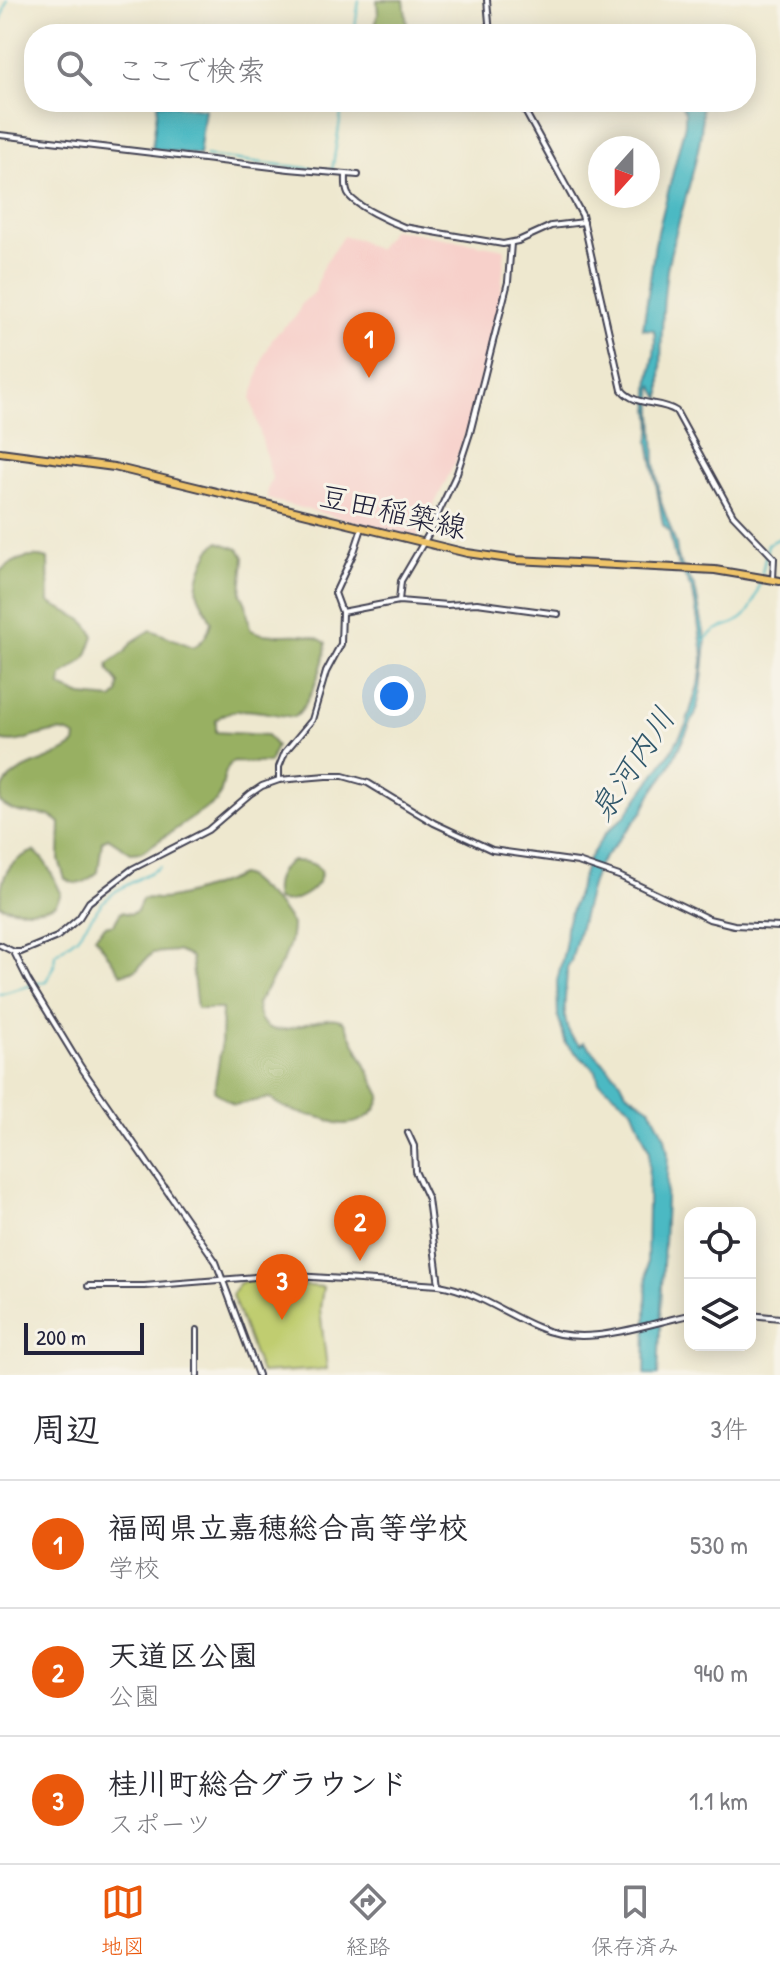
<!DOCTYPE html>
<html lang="ja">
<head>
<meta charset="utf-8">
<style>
  body { margin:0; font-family:"Patrick Hand","Klee One",sans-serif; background:#f2f2f3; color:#2b2b33 }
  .controls { position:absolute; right:24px; bottom:24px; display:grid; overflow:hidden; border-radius:16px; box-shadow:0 4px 20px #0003 }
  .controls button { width:72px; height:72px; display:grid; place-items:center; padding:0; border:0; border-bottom:2px solid #e1e1e2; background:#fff; color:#2b2b33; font:40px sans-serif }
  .compass { position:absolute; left:588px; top:136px; width:72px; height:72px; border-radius:50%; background:#fff; box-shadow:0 4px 20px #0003; rotate:201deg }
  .scale { position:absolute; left:24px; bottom:20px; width:120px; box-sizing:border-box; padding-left:8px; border:4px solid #22223b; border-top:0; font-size:22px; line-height:28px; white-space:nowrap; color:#22223b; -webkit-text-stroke:6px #f7f3e8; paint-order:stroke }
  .you { position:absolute; left:394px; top:696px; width:28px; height:28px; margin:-20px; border:6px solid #fff; border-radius:50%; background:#1a73e8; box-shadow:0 0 0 12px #1a73e833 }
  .badge { display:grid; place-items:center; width:52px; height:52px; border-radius:50%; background:#ea580c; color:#fff; font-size:26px; font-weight:700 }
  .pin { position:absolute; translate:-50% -66px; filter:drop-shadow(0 2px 4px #0008) }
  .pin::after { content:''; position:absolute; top:42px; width:28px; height:24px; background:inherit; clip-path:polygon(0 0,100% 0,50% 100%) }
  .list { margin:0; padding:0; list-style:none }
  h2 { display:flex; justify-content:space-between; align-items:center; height:104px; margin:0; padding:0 32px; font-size:34px }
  h2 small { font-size:26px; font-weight:400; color:#7c7c81 }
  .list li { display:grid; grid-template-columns:52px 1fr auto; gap:24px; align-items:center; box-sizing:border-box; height:128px; padding:0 32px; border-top:2px solid #e1e1e2 }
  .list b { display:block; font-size:30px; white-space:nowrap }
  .list p { margin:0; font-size:26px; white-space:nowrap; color:#7c7c81 }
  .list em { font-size:26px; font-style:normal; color:#7c7c81 }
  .icon { flex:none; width:44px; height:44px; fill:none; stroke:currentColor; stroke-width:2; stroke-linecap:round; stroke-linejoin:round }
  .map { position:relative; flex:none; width:780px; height:1375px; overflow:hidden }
  .search { position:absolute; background:#fff; box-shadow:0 4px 20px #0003; left:24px; right:24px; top:24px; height:88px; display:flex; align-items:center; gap:20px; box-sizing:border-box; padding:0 28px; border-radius:32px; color:#7c7c81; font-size:30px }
  .sheet { height:488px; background:#fff }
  nav { display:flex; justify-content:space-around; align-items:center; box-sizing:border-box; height:112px; border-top:2px solid #e1e1e2; background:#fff; font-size:22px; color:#7c7c81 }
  nav a { display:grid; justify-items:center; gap:4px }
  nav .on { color:#ea580c }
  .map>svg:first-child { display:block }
  .built { fill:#f7d0ca }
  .green { fill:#c0cd6f; stroke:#717855; stroke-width:2 }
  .forest { fill:#98b062; stroke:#5d694e; stroke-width:2 }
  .water { fill:#4bb9c3; stroke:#366e7f; stroke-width:2 }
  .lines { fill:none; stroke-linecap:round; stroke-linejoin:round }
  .stream { stroke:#4bb9c3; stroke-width:2 }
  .minor-casing { stroke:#414051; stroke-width:8 }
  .major-casing { stroke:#414051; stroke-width:10 }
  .minor { stroke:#fff; stroke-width:4 }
  .major { stroke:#efc469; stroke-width:6 }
  .labels { text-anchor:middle; stroke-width:6; stroke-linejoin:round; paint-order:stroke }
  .street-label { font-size:30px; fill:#22223b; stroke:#f7f3e8 }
  .water-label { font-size:32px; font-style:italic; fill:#30576b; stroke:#f7f3e8 }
</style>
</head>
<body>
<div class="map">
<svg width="780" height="1375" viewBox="0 0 780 1375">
  <rect width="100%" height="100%" fill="#f7f3e8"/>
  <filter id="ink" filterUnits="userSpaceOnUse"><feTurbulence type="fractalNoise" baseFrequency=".0125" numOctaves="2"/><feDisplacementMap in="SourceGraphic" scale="16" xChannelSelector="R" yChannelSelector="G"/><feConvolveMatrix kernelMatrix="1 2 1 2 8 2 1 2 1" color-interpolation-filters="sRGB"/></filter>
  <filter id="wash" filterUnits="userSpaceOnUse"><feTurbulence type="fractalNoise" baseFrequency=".006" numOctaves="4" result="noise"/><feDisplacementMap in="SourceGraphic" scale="32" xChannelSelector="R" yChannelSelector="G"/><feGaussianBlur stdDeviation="1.8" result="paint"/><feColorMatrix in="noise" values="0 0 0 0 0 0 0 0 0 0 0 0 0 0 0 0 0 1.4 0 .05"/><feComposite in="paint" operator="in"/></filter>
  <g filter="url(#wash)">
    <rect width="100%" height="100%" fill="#eee8cf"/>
    <!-- built -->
    <polygon class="built" points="392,229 505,249 500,302 469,421 459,454 418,538 267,499 268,487 272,478 251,399 264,356 274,336 297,315 302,303 315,292 321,270 343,236 357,239 377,250"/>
    <!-- green -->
    <polygon class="green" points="245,1281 323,1287 320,1309 327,1369 261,1373 232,1295 238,1284"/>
    <!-- forest -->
    <g class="forest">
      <polygon points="377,0 404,0 408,34 373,34 378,14"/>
      <path d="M218,542L239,549L244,557L241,594L246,604L250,629C272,643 303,626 326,643C325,663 310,705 294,717C269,715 236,701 216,720V732L267,735L276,746L269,763L232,762C221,773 225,788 217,801L142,852L131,853L108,838L102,841L98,872C85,882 81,888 65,879L59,860L60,823C43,806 23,822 0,802C0,764 53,764 75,744L76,737C52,720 24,749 0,740V571C14,559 30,553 48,559L49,602C66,614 85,614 94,636L86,658L62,676L61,687L82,696L112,699L118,694L119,683L109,671L108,664L125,652L132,642L151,630L193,647C204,642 208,633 211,622C208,613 203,606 199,597C193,585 207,549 218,542Z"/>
      <path d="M34,851C47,860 54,879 61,893C59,898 58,902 54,905C42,912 11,911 0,905C0,878 7,861 34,851Z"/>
      <path d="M292,861C352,861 303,910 276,900C272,884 278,868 292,861Z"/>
      <path d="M240,875L246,877L279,906L292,924C292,957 272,977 257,1004C262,1060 320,1005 344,1022L381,1096C377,1116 356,1127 336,1123C330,1121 324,1118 318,1117C300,1114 284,1110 270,1098L234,1105L214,1091L221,1048L222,1009H197L191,957L177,951L152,953L136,970L121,974L95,936L105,926L114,924L121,912L130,914L137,911L142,899C150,897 152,899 160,899C177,899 224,883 240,875Z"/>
    </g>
    <!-- water -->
    <g class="water">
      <path d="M680,102H700C711,135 673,229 667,270C661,314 661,357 661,400L653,386L652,389L655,462L661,502L676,544L678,559L695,588L706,642L701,690L696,713L668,770L651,794L643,811L599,864L591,885L571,961L567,968C567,994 556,1030 581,1045L584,1042L620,1080L626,1092L650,1108L665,1137L668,1154L658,1375H645L649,1150L632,1108L599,1082L596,1071L566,1044L558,1016L557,981L565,947L566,927L588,860L605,834L625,816L672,750L686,725L700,679L703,653L695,603L692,590L675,559L669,531L663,525L649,441C655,426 649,411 649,395C648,373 658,353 654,330L643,329L655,244L685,124V112Z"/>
      <polygon points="158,103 205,109 199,155 152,149"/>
    </g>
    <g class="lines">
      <!-- stream -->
      <g class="stream">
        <polyline points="0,25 7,0"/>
        <polyline points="354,34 359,0"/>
        <polyline points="205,156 332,171 343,102"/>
        <polyline points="762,573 768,544 780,538"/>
        <path d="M705,640C718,624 723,630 738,621C751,615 757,595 760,581"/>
        <polyline points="0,994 46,981 54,967 55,954 77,937 102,903 116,891 160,867"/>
      </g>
    </g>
  </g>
  <g filter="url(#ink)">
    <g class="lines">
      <!-- minor casing -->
      <g class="minor-casing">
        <g id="minor">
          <polyline points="487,0 490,34"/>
          <path d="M520,102L582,215L622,390C636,407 660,400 676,411L733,515L774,558L773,579"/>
          <polyline points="0,135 289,169 358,175"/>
          <path d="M346,174C346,180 345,188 348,194C355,206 391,222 404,227L503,244L518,241L551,226L584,222"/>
          <polyline points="399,601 401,581 428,535 457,473 470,433 508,282 511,243"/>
          <polyline points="342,612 399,601 447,605 477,603 558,614"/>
          <polyline points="279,780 279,767 285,752 312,720 326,672 341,644 342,612 335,593 354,552 362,528"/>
          <polyline points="0,945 14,952 21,952 57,937 79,918 89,902 132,869 208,830 250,794 262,786 279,780 326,776 343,776 368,783 434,823 492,850 578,862 619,876 709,919 734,925 780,927"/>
          <polyline points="14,952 28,980 81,1067 216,1262 258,1375"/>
          <polyline points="408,1133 414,1146 415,1171 428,1199 439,1285"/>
          <path d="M88,1286H144L280,1275L439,1285C475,1291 504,1313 537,1327C585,1349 641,1325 690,1315"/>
          <polyline points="750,1315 780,1318"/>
          <polyline points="197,1375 197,1330"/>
        </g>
      </g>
      <!-- major casing -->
      <g class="major-casing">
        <polyline id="major" points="0,452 114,467 467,553 516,560 715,570 780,581"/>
      </g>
      <!-- minor -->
      <use href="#minor" class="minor"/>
      <!-- major -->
      <use href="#major" class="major"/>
    </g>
  </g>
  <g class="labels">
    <!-- street labels -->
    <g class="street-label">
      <text transform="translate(393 512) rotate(13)" y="10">豆田稲築線</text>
    </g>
    <!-- water labels -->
    <g class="water-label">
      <text transform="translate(632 764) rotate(-57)" y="11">泉河内川</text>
    </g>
  </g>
</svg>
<div class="controls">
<button><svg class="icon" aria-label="locate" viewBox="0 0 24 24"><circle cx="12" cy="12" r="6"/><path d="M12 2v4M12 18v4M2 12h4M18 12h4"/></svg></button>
<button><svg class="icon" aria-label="layers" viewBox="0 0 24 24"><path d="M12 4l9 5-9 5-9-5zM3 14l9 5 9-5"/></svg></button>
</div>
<svg class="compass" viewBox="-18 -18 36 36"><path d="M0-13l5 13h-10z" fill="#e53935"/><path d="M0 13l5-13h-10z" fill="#7c7c81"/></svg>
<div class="scale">200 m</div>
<div class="you"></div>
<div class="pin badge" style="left:369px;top:378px">1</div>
<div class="pin badge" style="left:360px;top:1261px">2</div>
<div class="pin badge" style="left:282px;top:1320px">3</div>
<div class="search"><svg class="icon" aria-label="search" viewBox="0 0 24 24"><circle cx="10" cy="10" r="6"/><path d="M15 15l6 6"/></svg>ここで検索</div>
</div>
<section class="sheet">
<h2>周辺<small>3件</small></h2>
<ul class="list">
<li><span class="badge">1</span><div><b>福岡県立嘉穂総合高等学校</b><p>学校</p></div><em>530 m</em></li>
<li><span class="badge">2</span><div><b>天道区公園</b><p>公園</p></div><em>940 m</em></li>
<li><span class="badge">3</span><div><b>桂川町総合グラウンド</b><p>スポーツ</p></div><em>1.1 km</em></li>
</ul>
</section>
<nav>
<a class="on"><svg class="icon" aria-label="map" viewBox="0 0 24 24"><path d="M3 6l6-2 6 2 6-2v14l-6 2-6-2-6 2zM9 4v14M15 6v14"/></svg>地図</a>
<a><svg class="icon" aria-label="directions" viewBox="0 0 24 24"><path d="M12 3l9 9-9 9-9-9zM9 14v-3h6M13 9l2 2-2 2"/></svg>経路</a>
<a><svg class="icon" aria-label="saved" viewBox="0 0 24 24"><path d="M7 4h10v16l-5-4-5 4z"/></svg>保存済み</a>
</nav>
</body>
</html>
